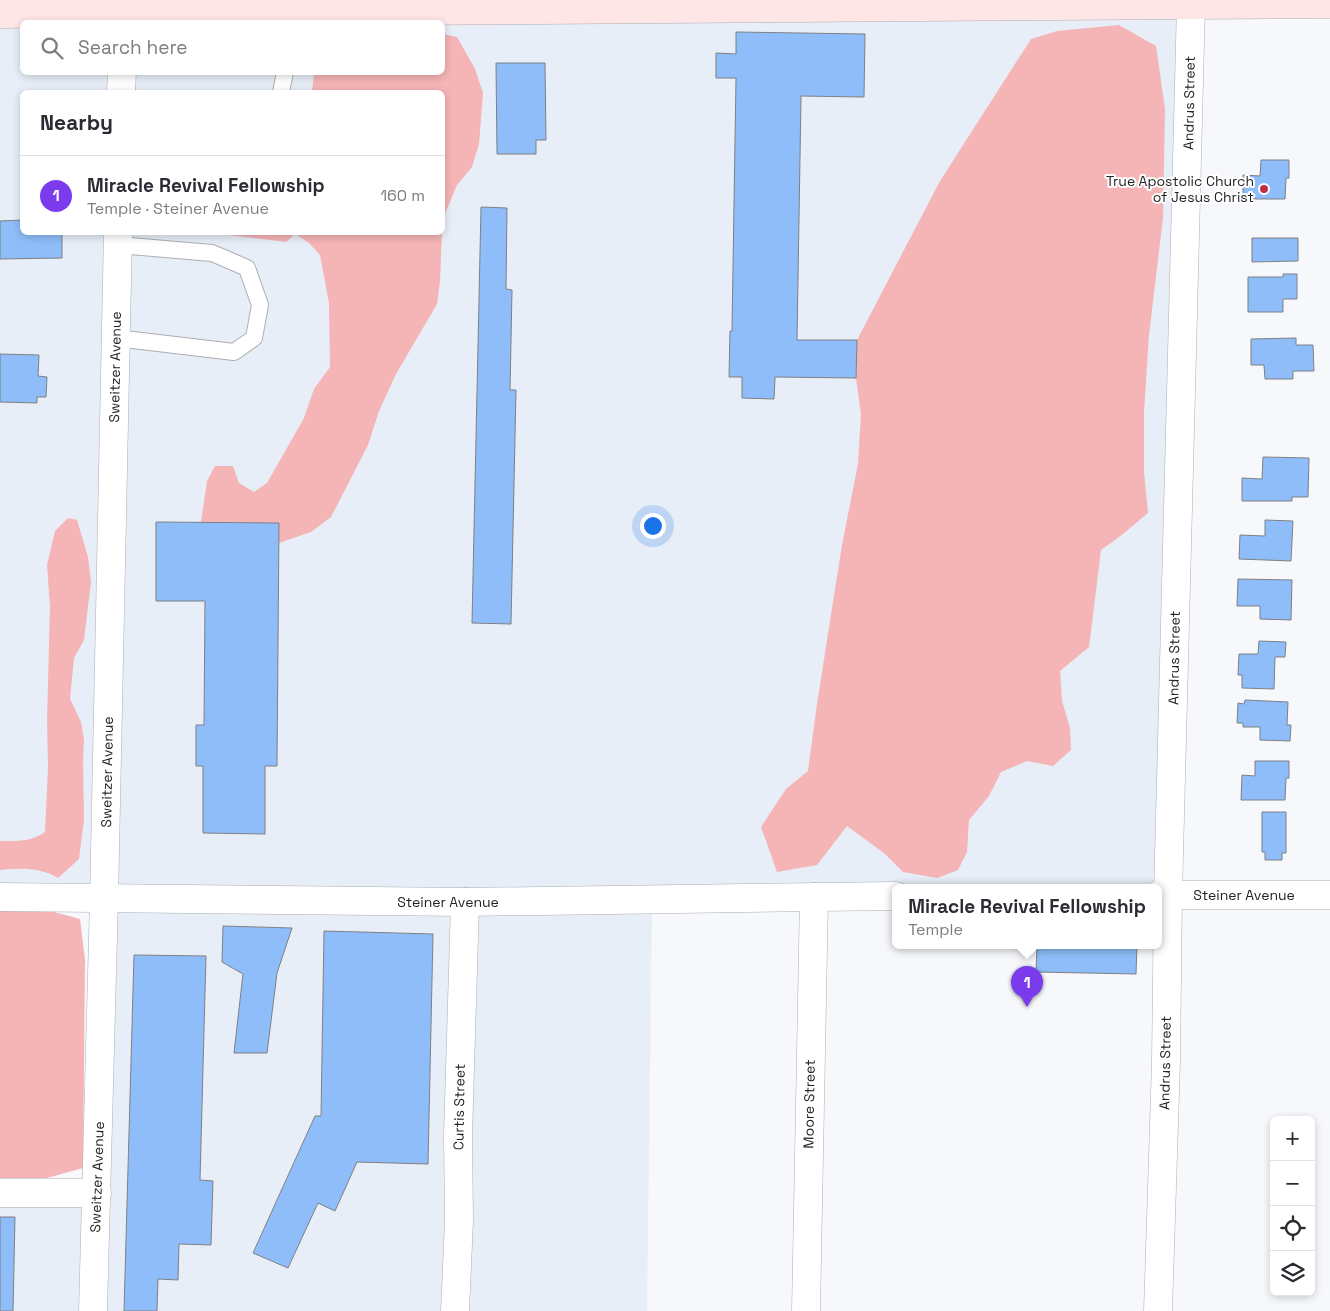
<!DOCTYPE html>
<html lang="en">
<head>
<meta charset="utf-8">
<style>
  body { margin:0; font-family:"Space Grotesk",sans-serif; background:#f2f2f3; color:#2b2b33 }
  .controls { position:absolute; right:15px; bottom:15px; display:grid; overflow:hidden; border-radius:8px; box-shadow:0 2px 8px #0003 }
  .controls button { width:45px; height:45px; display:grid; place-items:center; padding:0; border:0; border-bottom:1px solid #e1e1e2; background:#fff; color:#2b2b33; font:25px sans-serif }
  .you { position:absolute; left:652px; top:525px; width:18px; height:18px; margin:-12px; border:4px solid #fff; border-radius:50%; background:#1a73e8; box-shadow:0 0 0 8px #1a73e833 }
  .badge { display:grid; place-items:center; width:32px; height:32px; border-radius:50%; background:#7c3aed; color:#fff; font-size:16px; font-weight:700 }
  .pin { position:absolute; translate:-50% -41px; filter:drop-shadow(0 1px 2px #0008) }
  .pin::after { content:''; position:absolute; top:26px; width:18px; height:15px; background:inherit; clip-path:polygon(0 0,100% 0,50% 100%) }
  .popup { position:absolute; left:892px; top:884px; width:270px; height:65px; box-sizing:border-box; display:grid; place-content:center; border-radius:8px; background:#fff; filter:drop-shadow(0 1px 4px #0005); font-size:16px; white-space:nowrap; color:#7c7c81 }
  .popup b { font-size:19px; color:#2b2b33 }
  .popup::after { content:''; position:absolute; left:50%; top:100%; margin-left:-10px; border:10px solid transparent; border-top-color:#fff }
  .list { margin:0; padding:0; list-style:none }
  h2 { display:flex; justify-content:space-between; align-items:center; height:65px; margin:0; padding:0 20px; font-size:21px }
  h2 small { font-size:16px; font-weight:400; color:#7c7c81 }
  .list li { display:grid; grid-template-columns:32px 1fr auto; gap:15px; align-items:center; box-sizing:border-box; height:80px; padding:0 20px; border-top:1px solid #e1e1e2 }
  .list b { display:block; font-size:19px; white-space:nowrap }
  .list p { margin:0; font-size:16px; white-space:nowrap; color:#7c7c81 }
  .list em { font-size:16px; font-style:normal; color:#7c7c81 }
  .icon { flex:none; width:28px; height:28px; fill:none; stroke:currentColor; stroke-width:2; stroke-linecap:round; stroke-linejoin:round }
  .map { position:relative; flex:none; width:1330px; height:1311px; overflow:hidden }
  .search { position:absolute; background:#fff; box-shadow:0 2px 8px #0003; left:20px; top:20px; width:425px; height:55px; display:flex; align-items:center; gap:12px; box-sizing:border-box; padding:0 18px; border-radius:8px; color:#7c7c81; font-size:19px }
  .panel { position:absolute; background:#fff; box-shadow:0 2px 8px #0003; left:20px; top:90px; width:425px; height:145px; border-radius:8px }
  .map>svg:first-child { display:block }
  .built { fill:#e7eef7; fill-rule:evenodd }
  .green { fill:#f5b4b6 }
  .building { fill:#8ebdf9; stroke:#7f8083 }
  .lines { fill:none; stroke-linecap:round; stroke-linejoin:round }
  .lane-casing { stroke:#acaeb1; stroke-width:18 }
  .street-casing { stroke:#acaeb1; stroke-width:29 }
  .secondary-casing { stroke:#acaeb1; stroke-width:29 }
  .lane { stroke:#fff; stroke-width:16 }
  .street { stroke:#fff; stroke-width:28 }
  .secondary { stroke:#fee5e6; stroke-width:28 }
  .poi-dot { fill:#bf2e46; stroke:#fff; stroke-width:2 }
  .labels { text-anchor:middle; stroke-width:4; stroke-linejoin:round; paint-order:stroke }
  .street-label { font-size:14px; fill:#222324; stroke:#fff }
  .poi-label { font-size:14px; fill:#222324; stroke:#fff; text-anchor:end }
</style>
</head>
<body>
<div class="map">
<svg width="1330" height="1311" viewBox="0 0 1330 1311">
  <rect width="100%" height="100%" fill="#f6f8fb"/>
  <!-- built -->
  <path class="built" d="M0,0H1330L1191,5L1158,888H896L652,899L647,1311H0V1193H96L104,899L0,897ZM22,22H442V72H22ZM22,92H442V232H22Z"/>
  <!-- green -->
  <g class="green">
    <polygon points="1119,25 1156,46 1165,109 1163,218 1149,335 1144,412 1144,472 1148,513 1123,534 1101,550 1089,647 1060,671 1062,701 1070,728 1071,750 1053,766 1027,761 1001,772 989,796 969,820 967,852 958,870 937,878 903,872 884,853 847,826 817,865 777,872 761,827 786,789 808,771 817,704 842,545 858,464 861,414 856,378 857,340 940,181 1031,39 1057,31"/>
    <polygon points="443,34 457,37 475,69 483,93 479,144 472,167 457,185 444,216 442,232 442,92 312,92 314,73 442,72"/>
    <polygon points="442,232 440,281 437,304 396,374 379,411 368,445 348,484 331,517 311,532 279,543 279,523 201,522 207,481 215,466 233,466 239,483 254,492 267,483 304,418 314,389 330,367 329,303 320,255 309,243 295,234 286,242 229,235 201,234 196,233"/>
    <path d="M68,518L77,520L88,557L91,582L84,640L74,658L70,699L81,722L84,740L83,759L84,820L79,859L58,878C40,867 20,868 0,870V841C17,841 31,842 45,832L48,768L47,719L50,607L47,565L55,531Z"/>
    <polygon points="0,909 47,910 80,919 85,960 83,1168 47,1178 0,1178"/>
  </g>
  <!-- building -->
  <g class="building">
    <polygon points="736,32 865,34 864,97 801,96 797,340 857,340 856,378 775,377 774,399 742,398 742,377 729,377 730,331 732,331 736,78 716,78 716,53 736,54"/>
    <polygon points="496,63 545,63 546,140 536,140 536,154 497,154"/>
    <polygon points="1261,160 1289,160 1289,178 1286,178 1285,199 1243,199 1243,175 1260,176"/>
    <polygon points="481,207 507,208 506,289 512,290 510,390 516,390 511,624 472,623"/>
    <polygon points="22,220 22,232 62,232 62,258 0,259 0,221"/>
    <polygon points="1252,238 1298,238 1298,261 1252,262"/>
    <polygon points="1283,274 1297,274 1297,299 1283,299 1283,312 1248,312 1248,277 1283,277"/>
    <polygon points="1296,338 1296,345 1313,345 1314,371 1293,371 1293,379 1265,379 1264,365 1251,365 1251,339"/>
    <polygon points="0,354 39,355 38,376 47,377 46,397 37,397 37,403 0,402"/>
    <polygon points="1263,457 1309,458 1308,497 1292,497 1292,501 1242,501 1242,478 1262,479"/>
    <polygon points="1265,520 1293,521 1291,561 1239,559 1240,535 1265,536"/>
    <polygon points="156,522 279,523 277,766 265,766 265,834 203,833 203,766 196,766 196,725 204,725 205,601 156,601"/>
    <polygon points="1238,579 1292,580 1291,620 1260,619 1260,606 1237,606"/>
    <polygon points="1259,641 1286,642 1285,657 1275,657 1274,689 1242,688 1242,675 1238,675 1239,654 1258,654"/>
    <polygon points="1245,700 1288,702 1287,725 1291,725 1290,741 1260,740 1260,727 1243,727 1243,723 1237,723 1238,703 1244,704"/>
    <polygon points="1255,761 1289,761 1289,778 1286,778 1285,800 1241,800 1242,775 1255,776"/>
    <polygon points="1262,812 1286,812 1286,853 1282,853 1282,860 1265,860 1265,852 1262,852"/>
    <polygon points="223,926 292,928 277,973 267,1053 234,1053 243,974 222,962"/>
    <polygon points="324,931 433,934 428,1164 357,1162 335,1211 318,1203 288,1268 253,1253 315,1116 321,1116"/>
    <polygon points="1037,946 1137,946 1136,974 1036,972"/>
    <polygon points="134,955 206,956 200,1180 213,1181 211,1245 179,1244 178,1280 158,1279 157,1311 124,1311"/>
    <polygon points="0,1217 15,1217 13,1311 0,1311"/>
  </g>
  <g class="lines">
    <!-- lane casing -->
    <g class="lane-casing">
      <g id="lane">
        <polyline points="281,92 285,72"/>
        <polyline points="116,338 234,352 254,338 260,305 247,268 212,253 118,245"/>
      </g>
    </g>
    <!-- street casing -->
    <g class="street-casing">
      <g id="street">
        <polyline points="121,92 122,72"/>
        <polyline points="1158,895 1330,895"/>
        <polyline points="0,897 465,902 896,896"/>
        <polyline points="0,1193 97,1193"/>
        <polyline points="93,1311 104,899 118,232"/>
        <polyline points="455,1311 459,1221 458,1136 465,902"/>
        <polyline points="806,1311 814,897"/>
        <polyline points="1158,1311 1166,1062 1168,895 1191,5"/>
      </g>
    </g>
    <!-- secondary casing -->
    <g class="secondary-casing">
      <polyline id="secondary" points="0,14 1330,4"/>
    </g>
    <!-- lane -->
    <use href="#lane" class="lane"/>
    <!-- street -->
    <use href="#street" class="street"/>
    <!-- secondary -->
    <use href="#secondary" class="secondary"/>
  </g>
  <!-- markers -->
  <circle class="poi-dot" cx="1264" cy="189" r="5"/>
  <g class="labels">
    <!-- street labels -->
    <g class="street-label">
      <text transform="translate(1189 103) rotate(-89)" y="5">Andrus Street</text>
      <text transform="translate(115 367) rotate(-89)" y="5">Sweitzer Avenue</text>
      <text transform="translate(1174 658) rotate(-89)" y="5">Andrus Street</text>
      <text transform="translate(107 772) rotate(-89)" y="5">Sweitzer Avenue</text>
      <text x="1244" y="900">Steiner Avenue</text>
      <text x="448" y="907">Steiner Avenue</text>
      <text transform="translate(1165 1063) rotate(-89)" y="5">Andrus Street</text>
      <text transform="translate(809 1104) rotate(-89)" y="5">Moore Street</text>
      <text transform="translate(459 1107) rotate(-89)" y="5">Curtis Street</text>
      <text transform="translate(97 1177) rotate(-88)" y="5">Sweitzer Avenue</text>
    </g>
    <!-- poi labels -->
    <g class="poi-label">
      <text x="1254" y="186">True Apostolic Church<tspan x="1254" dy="16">of Jesus Christ</tspan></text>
    </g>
  </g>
</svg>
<div class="controls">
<button>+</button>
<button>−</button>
<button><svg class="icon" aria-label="locate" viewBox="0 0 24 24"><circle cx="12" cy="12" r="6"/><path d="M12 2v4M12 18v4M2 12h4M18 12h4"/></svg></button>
<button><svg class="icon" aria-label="layers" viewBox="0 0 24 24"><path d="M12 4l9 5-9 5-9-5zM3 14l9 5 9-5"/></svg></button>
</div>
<div class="you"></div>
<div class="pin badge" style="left:1027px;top:1007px">1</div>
<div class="popup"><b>Miracle Revival Fellowship</b>Temple</div>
<div class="search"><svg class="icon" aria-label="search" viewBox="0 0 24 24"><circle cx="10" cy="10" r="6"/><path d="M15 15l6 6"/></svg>Search here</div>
<section class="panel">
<h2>Nearby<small></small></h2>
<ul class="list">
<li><span class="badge">1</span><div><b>Miracle Revival Fellowship</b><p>Temple · Steiner Avenue</p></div><em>160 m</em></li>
</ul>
</section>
</div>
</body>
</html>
